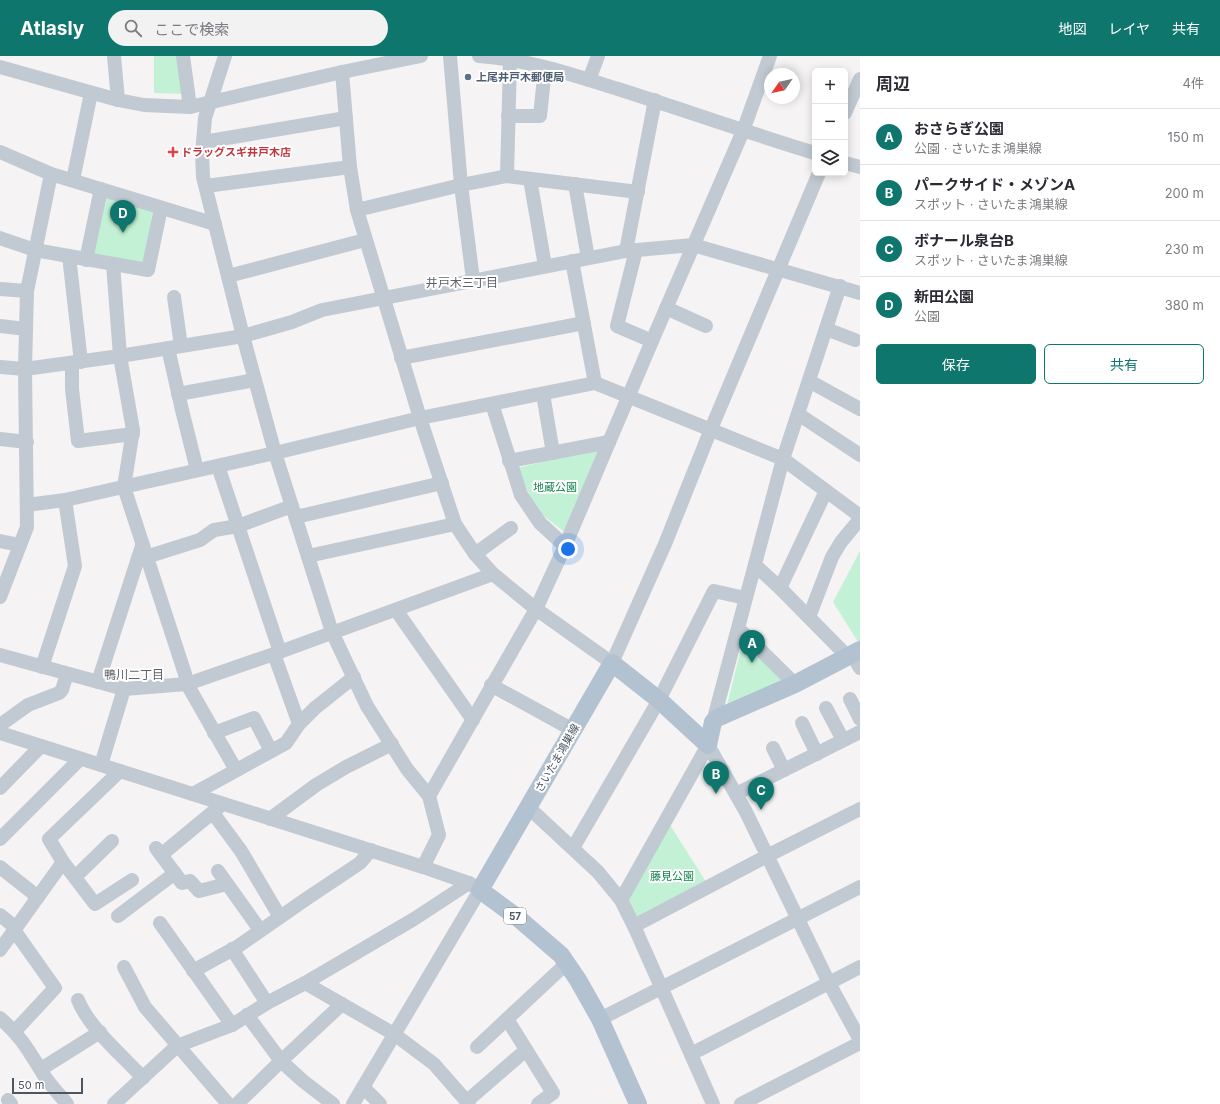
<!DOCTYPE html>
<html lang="ja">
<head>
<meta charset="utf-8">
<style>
  body { margin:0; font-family:Inter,"Noto Sans JP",sans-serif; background:#f2f2f3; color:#2b2b33 }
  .controls { position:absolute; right:12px; top:12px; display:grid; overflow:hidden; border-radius:6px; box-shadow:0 2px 10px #0003 }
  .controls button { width:36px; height:36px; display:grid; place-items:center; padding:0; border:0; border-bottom:1px solid #e1e1e2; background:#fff; color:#2b2b33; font:20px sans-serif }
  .compass { position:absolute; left:764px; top:12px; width:36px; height:36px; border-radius:50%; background:#fff; box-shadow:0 2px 10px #0003; rotate:236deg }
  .scale { position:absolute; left:12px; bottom:10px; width:71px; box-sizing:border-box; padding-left:4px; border:2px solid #4a5661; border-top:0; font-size:11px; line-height:14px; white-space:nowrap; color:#4a5661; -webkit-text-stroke:3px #fff; paint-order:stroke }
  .you { position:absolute; left:568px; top:493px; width:14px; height:14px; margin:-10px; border:3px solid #fff; border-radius:50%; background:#1a73e8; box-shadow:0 0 0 6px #1a73e833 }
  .badge { display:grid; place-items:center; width:26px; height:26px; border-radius:50%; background:#0f766e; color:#fff; font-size:13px; font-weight:700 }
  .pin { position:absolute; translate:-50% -33px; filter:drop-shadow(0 1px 2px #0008) }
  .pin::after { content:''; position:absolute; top:21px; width:14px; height:12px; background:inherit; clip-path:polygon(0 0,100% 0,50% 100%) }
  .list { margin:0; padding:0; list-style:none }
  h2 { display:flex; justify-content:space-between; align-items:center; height:52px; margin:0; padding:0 16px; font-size:17px }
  h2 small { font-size:13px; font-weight:400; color:#7c7c81 }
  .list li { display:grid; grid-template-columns:26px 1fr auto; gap:12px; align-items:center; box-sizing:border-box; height:56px; padding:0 16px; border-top:1px solid #e1e1e2 }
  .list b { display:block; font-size:15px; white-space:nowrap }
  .list p { margin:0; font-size:13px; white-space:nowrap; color:#7c7c81 }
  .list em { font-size:13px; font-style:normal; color:#7c7c81 }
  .actions { display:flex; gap:8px; padding:12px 16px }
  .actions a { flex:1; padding:9px 0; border:1px solid #0f766e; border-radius:6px; text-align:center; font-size:14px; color:#0f766e }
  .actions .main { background:#0f766e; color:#fff }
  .icon { flex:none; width:22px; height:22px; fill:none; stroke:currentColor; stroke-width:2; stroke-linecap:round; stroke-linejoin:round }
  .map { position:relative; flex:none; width:860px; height:1048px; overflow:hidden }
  header { display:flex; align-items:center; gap:24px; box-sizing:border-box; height:56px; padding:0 20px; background:#0f766e; color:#fff }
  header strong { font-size:19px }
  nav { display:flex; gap:22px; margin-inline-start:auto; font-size:14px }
  .search { width:280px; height:36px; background:#f2f2f3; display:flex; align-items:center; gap:10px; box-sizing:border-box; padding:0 14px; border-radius:22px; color:#7c7c81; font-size:15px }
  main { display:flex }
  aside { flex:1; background:#fff }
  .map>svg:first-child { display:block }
  .green { fill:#c3f1d5 }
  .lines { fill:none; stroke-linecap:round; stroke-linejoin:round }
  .minor { stroke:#c1cad2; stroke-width:14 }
  .major { stroke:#b3c2d1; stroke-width:18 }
  .service-dot { fill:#5c6f8a; stroke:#fff; stroke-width:1.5 }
  .health-dot { fill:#e0444e; stroke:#fff; stroke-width:1.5 }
  .labels { text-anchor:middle; stroke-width:4; stroke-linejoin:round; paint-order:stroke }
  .shield { fill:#fff; stroke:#808990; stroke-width:1 }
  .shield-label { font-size:10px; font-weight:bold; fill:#4a5661 }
  .service-label { font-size:11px; font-weight:bold; fill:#4e5e75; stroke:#fff; text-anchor:start }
  .health-label { font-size:11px; font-weight:bold; fill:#be3a42; stroke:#fff; text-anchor:start }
  .park-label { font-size:11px; fill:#17864f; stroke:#fff }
  .street-label { font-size:11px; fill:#4a5661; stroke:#fff }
  .neighbourhood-label { font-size:12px; fill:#5f6368; stroke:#fff }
</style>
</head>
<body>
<header>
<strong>Atlasly</strong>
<div class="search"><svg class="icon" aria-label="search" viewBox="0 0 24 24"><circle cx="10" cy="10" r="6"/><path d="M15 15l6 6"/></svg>ここで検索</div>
<nav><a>地図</a><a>レイヤ</a><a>共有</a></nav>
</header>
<main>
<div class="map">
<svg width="860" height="1048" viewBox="0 0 860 1048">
  <rect width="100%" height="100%" fill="#f5f3f3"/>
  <!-- green -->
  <g class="green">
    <polygon points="154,0 180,0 184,38 154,37"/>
    <polygon points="103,139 153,153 144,210 92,201"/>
    <polygon points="599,391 567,478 535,453 518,412"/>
    <polygon points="860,495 860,589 833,546"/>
    <polygon points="743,585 789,628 725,657"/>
    <polygon points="670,769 708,829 643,871 627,843"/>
  </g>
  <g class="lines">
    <!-- minor -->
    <g class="minor">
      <polyline points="114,0 118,44"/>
      <polyline points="183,0 190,51"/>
      <polyline points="225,0 205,62 202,98 203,121 243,280 275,397 332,576 367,650 407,713 429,740 439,779 423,811"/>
      <polyline points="450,0 461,129 473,224"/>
      <path d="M479,0C527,3 573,19 618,33C684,54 749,77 815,97"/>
      <polyline points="0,11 118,44 144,49 190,51 342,16 421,0"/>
      <polyline points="342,16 350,111 357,154 420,362 455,468 475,498 493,518 536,553 612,607 665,488 711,373 819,117"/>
      <polyline points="589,24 598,0"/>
      <polyline points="845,57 860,23"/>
      <polyline points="508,60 540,60 545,12"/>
      <polyline points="203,86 346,62"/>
      <polyline points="0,96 51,118 215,168"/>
      <polyline points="845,107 860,111"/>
      <polyline points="507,120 510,4"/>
      <polyline points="530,123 545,210"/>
      <polyline points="73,124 91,37"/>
      <polyline points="575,128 588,202"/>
      <polyline points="206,130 350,111"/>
      <polyline points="357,154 461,129 507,120 638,136"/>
      <polyline points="0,182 35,194 148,214 161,152"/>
      <polyline points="636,194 617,270 652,285"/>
      <polyline points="626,195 655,44"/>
      <polyline points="69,200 81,306"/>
      <polyline points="86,204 101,133"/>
      <polyline points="572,205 595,327"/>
      <polyline points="113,208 120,300 133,374 124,431 185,618 187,628 236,714"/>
      <polyline points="228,220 365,184"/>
      <polyline points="0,233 27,235"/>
      <polyline points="174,241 181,290"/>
      <polyline points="666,252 706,270"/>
      <polyline points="0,270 26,273"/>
      <polyline points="826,273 855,284"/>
      <polyline points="168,292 182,354 197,414"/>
      <polyline points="401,302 584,267"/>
      <polyline points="72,307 72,333 78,385 133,378"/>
      <polyline points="0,311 25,313 120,300 243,280 292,266 322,254 626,195 693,189 860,237"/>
      <polyline points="809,325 860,353"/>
      <polyline points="178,338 255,324"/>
      <polyline points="543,338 553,397"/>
      <polyline points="492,348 521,439 540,467 565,490"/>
      <polyline points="798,358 860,399"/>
      <polyline points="0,383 27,386"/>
      <polyline points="509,405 609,386"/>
      <polyline points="218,410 280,596"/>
      <polyline points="27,449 65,444 275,397 420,362 595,327 783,403 860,460"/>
      <polyline points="296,461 442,427"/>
      <polyline points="0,485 20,489"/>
      <polyline points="475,498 511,472"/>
      <polyline points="308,500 455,468"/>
      <polyline points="146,501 200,484 214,474 238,470 292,450"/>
      <polyline points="755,509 780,532 848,601"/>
      <polyline points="780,532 826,435"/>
      <polyline points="0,541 27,471 25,313 27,235 51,118"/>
      <polyline points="396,554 473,664"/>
      <polyline points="809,561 832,501 841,486 860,463"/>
      <polyline points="739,573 795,628"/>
      <polyline points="274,598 299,668"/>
      <polyline points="852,598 860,612"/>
      <polyline points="0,599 124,633 187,628 274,598 493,518"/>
      <polyline points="42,611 75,510 65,444"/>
      <polyline points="98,626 142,490"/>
      <polyline points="491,629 573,674"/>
      <polyline points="850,643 860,663"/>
      <polyline points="826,652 843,684"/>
      <polyline points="713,666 783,403 840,230"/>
      <polyline points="802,667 817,698"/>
      <polyline points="0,669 28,649 59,637 62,634 67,618"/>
      <polyline points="0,677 423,811 469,827 480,834 353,1048"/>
      <polyline points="214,677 254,662 271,695"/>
      <polyline points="708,689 746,756 829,927 860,984"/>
      <polyline points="773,692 784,714"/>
      <polyline points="101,709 124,633"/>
      <polyline points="120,715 49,783 63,806 95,848 132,824"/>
      <polyline points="0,732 41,690"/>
      <polyline points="193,738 286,687 299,668 315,652 354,621"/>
      <polyline points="736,738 860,676"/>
      <polyline points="429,740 536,553 565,490 652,285 743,75 770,0"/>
      <polyline points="528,751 598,816 621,844 634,870 713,1048"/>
      <polyline points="213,757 241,795 280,861"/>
      <polyline points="270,763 316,729 346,711 392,688"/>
      <polyline points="0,783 80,703"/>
      <polyline points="156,792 182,827 190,825 199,835 227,828"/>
      <polyline points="573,792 659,644 714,535 745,542"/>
      <polyline points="161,799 219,751"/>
      <polyline points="0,811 38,841"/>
      <polyline points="218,815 260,874"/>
      <polyline points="75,821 112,785"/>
      <polyline points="621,844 708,689"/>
      <polyline points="0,859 16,872"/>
      <polyline points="118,860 175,817"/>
      <polyline points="160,867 232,969"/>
      <polyline points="634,870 767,800 860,753"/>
      <polyline points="14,874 55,932 15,975"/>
      <polyline points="232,893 267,947"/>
      <polyline points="0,894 63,806"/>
      <polyline points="124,911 145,951 228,1048"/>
      <polyline points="193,915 237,891 309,841 360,807 371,794"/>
      <polyline points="305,927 394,978 434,1008 469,1048"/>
      <path d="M78,944C89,972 123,1000 143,1022"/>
      <polyline points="247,959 281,1005 303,1025 333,1048"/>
      <path d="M0,962C22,981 30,997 45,1021C52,1031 60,1039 67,1048"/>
      <polyline points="507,963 553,1037 538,1048"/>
      <polyline points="600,963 860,831"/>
      <polyline points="477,991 567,907"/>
      <polyline points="691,998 860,911"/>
      <polyline points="41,1013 100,976"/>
      <polyline points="363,1031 380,1048"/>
      <polyline points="8,1044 11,1048"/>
      <polyline points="467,1045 526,994"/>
      <polyline points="114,1048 177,990 232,969 267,947 305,927 414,863 469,827"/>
      <polyline points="237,1048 281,1005 342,948"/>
      <polyline points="741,1048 860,987"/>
    </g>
    <!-- major -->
    <polyline class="major" points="638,1048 600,963 578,924 561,899 518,862 480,834 612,607 659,644 708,689 713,666 717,662 795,628 860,594"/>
  </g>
  <!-- markers -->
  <circle class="service-dot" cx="468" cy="21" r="4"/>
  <path class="health-dot" d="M171 90h4v4h4v4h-4v4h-4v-4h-4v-4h4z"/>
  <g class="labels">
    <!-- shield labels -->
    <rect class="shield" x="504" y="852" width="22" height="16" rx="3"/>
    <g class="shield-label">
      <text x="515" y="864">57</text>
    </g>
    <!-- service labels -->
    <g class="service-label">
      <text x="476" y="25">上尾井戸木郵便局</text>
    </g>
    <!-- health labels -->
    <g class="health-label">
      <text x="181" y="100">ドラッグスギ井戸木店</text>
    </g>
    <!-- park labels -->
    <g class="park-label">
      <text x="555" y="435">地蔵公園</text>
      <text x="672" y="824">藤見公園</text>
    </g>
    <!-- street labels -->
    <g class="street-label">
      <text transform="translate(557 702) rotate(-60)" y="4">さいたま鴻巣線</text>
    </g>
    <!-- neighbourhood labels -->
    <g class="neighbourhood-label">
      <text x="462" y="231">井戸木三丁目</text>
      <text x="134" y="623">鴨川二丁目</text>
    </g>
  </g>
</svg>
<div class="controls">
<button>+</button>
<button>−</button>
<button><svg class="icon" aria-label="layers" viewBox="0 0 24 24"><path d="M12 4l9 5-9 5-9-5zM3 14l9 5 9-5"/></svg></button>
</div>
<svg class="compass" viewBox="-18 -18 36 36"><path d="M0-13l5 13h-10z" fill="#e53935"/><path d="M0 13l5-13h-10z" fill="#7c7c81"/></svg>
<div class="scale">50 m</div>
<div class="you"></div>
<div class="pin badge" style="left:752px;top:607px">A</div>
<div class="pin badge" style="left:716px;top:738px">B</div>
<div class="pin badge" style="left:761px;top:754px">C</div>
<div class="pin badge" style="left:123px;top:177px">D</div>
</div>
<aside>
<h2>周辺<small>4件</small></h2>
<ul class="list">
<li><span class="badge">A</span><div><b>おさらぎ公園</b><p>公園 · さいたま鴻巣線</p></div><em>150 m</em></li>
<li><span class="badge">B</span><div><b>パークサイド・メゾンA</b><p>スポット · さいたま鴻巣線</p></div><em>200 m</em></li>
<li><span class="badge">C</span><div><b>ボナール泉台B</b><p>スポット · さいたま鴻巣線</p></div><em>230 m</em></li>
<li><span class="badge">D</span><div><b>新田公園</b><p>公園</p></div><em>380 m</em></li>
</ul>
<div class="actions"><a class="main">保存</a><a>共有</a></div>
</aside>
</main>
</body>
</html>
